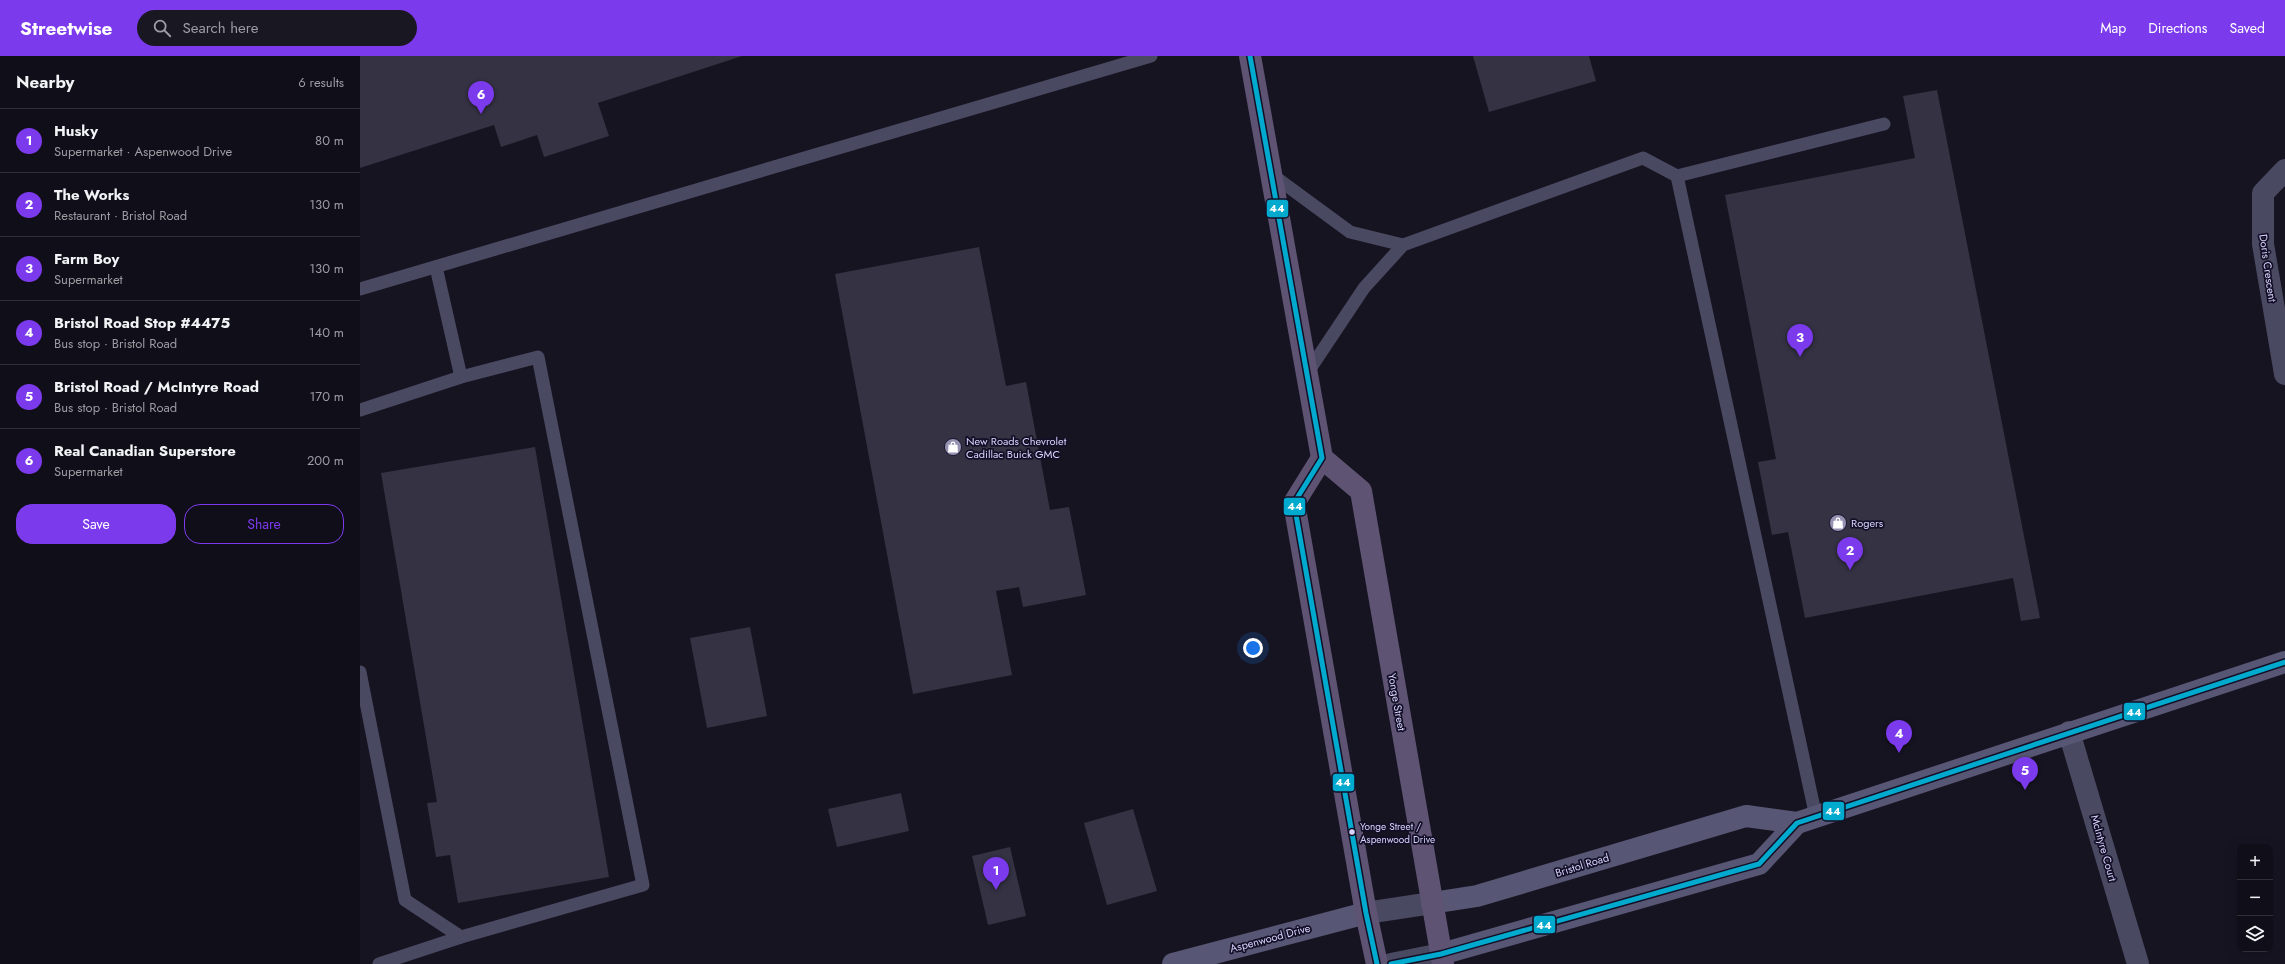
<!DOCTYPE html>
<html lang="en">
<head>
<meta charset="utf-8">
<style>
  body { margin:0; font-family:Jost,sans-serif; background:#191822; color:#f1f3f6 }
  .controls { position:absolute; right:12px; bottom:12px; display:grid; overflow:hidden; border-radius:8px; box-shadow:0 4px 16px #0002 }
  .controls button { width:36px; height:36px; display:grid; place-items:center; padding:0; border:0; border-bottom:1px solid #302f38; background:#100f19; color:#f1f3f6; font:20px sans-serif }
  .you { position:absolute; left:893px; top:592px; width:14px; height:14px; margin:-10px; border:3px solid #fff; border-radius:50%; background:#1a73e8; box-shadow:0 0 0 6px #1a73e833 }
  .badge { display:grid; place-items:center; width:26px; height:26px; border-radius:50%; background:#7c3aed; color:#fff; font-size:13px; font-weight:700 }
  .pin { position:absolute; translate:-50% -33px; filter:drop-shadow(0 1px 2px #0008) }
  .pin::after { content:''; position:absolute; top:21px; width:14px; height:12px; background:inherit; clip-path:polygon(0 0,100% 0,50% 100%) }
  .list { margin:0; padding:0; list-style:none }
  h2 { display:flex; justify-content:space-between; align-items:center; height:52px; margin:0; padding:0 16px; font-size:17px }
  h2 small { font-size:13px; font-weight:400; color:#9c9ca2 }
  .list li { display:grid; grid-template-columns:26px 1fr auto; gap:12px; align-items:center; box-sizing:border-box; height:64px; padding:0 16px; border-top:1px solid #302f38 }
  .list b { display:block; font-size:15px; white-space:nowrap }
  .list p { margin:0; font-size:13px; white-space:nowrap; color:#9c9ca2 }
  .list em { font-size:13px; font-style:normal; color:#9c9ca2 }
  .actions { display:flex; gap:8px; padding:12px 16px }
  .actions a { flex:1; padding:9px 0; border:1px solid #7c3aed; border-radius:16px; text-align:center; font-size:14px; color:#7c3aed }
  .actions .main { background:#7c3aed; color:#fff }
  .icon { flex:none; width:22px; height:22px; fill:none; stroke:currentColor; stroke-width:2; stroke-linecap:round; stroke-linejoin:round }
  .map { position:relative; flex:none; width:1925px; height:908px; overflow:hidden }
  header { display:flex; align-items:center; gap:24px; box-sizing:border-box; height:56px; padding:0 20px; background:#7c3aed; color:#fff }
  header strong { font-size:19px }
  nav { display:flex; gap:22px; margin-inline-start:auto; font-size:14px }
  .search { width:280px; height:36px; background:#191822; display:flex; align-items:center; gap:10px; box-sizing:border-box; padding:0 14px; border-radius:22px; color:#9c9ca2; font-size:15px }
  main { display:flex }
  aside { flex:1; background:#100f19 }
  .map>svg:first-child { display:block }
  .building { fill:#343243 }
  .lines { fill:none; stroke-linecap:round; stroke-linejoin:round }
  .lane { stroke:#4a4962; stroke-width:13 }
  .street { stroke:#4a4962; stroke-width:22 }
  .secondary { stroke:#575674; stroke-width:22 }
  .primary { stroke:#5e5373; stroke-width:22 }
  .bus-1-casing { stroke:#130f26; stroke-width:8 }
  .bus-1 { stroke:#00a9ce; stroke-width:5 }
  .bus-dot { fill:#d9d4ff; stroke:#130f26; stroke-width:1.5 }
  .labels { text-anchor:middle; stroke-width:3.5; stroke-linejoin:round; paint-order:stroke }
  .bus-label { font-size:10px; fill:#d9d4ff; stroke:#130f26; text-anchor:start }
  .street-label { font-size:11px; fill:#d9d4ff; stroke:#130f26 }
  .poi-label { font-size:11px; fill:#d9d4ff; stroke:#130f26; text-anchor:start }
  .line-badge { stroke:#130f26; stroke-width:1.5 }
  .badge-label { font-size:11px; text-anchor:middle; font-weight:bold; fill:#fff }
</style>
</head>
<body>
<header>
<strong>Streetwise</strong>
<div class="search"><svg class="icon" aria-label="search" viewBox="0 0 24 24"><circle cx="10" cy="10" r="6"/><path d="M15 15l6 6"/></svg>Search here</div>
<nav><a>Map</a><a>Directions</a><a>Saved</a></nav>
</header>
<main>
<aside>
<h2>Nearby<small>6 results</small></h2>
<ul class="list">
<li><span class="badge">1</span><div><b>Husky</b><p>Supermarket · Aspenwood Drive</p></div><em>80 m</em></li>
<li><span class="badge">2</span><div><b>The Works</b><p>Restaurant · Bristol Road</p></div><em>130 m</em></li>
<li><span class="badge">3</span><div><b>Farm Boy</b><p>Supermarket</p></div><em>130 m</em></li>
<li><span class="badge">4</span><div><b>Bristol Road Stop #4475</b><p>Bus stop · Bristol Road</p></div><em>140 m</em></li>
<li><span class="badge">5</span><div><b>Bristol Road / McIntyre Road</b><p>Bus stop · Bristol Road</p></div><em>170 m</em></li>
<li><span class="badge">6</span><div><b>Real Canadian Superstore</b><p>Supermarket</p></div><em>200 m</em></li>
</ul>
<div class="actions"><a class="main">Save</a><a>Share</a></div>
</aside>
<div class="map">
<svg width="1925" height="908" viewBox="0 0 1925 908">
  <rect width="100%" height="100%" fill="#161421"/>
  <!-- building -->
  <g class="building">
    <polygon points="0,0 382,0 238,47 249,80 184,101 177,79 141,91 134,69 0,112"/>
    <polygon points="1113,0 1229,0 1236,25 1129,56"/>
    <polygon points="1577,34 1680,562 1661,565 1653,522 1445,562 1428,476 1412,479 1398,406 1416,403 1365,139 1555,102 1543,40"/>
    <polygon points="619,191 646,330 666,326 690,454 709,451 726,539 663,551 659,531 636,535 652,619 553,638 475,218"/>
    <polygon points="175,391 249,821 98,847 90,799 76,801 67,747 77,746 21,417"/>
    <polygon points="390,571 407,660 347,672 330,582"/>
    <polygon points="541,737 549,775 477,791 468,753"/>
    <polygon points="773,753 797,835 747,849 724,767"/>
    <polygon points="650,791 666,860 628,869 612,800"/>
  </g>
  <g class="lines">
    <!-- lane -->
    <g class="lane">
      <polyline points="911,118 990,176 1043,189"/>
      <polyline points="1317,120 1524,68"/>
      <polyline points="76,211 101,321"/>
      <polyline points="0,233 791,0"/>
      <polyline points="948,316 1004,232 1043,189 1283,102 1317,120 1456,761"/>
      <polyline points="0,354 101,321 178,301 283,829 101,881 45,844 0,616"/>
      <polyline points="19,908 101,881"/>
    </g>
    <!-- street -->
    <g class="street">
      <polyline points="1925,114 1903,137 1903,188 1925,318"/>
      <polyline points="1709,676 1778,908"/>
      <polyline points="1006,857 1072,847"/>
      <polyline points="1031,908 1081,898"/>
    </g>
    <!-- secondary -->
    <g class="secondary">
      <polyline points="1072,847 1117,840 1386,760 1437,767 1925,606"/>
      <polyline points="1081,898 1399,808 1437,767"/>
      <polyline points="813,908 1006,857"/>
    </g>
    <!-- primary -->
    <g class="primary">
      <polyline points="890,0 962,402 1001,435 1083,908"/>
      <polyline points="962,402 934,447 1006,857 1017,908"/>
    </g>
    <!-- bus-1 casing -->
    <g class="bus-1-casing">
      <g id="bus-1">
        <polyline points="890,0 962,402 934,447 1006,857 1017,908"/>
        <polyline points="1031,908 1081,898 1399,808 1437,767 1925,606"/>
      </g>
    </g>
    <!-- bus-1 -->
    <use href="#bus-1" class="bus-1"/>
  </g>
  <!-- icons -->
  <defs>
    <g id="shop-disc" transform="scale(0.9)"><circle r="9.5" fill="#9591b1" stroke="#130f26"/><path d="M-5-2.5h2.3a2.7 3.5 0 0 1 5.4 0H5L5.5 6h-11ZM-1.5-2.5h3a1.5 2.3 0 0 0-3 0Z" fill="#fff"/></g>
  </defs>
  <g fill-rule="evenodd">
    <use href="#shop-disc" x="593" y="391"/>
    <use href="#shop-disc" x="1478" y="467"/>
  </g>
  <!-- markers -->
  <circle class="bus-dot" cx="992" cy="776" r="3.5"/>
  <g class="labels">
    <!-- bus labels -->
    <g class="bus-label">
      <text x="1000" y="774">Yonge Street /<tspan x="1000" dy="13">Aspenwood Drive</tspan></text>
    </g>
    <!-- street labels -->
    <g class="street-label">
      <text transform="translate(1908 212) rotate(82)" y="4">Doris Crescent</text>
      <text transform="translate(1037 646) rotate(80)" y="4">Yonge Street</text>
      <text transform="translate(1744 792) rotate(74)" y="4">McIntyre Court</text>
      <text transform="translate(1222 809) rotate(-17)" y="4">Bristol Road</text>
      <text transform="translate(910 882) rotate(-15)" y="4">Aspenwood Drive</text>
    </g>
    <!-- poi labels -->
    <g class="poi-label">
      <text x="606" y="389">New Roads Chevrolet<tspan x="606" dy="13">Cadillac Buick GMC</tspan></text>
      <text x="1491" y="471">Rogers</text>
    </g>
  </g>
  <g class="line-badge">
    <rect x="906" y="143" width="23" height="19" rx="4" fill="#00a9ce"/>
    <rect x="923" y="441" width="23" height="19" rx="4" fill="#00a9ce"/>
    <rect x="1763" y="646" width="23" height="19" rx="4" fill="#00a9ce"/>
    <rect x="972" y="717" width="23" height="19" rx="4" fill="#00a9ce"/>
    <rect x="1462" y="745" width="23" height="20" rx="4" fill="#00a9ce"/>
    <rect x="1173" y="859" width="23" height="19" rx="4" fill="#00a9ce"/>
  </g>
  <g class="badge-label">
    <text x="917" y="156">44</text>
    <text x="935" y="454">44</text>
    <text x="1774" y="660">44</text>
    <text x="983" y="730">44</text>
    <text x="1473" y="759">44</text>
    <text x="1184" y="873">44</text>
  </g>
</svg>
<div class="controls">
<button>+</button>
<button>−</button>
<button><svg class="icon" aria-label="layers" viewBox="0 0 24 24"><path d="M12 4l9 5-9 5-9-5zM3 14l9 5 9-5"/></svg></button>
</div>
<div class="you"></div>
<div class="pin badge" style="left:636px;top:834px">1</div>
<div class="pin badge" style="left:1490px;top:514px">2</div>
<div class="pin badge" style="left:1440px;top:301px">3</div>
<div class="pin badge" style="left:1539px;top:697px">4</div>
<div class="pin badge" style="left:1665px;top:734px">5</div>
<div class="pin badge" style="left:121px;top:58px">6</div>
</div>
</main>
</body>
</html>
